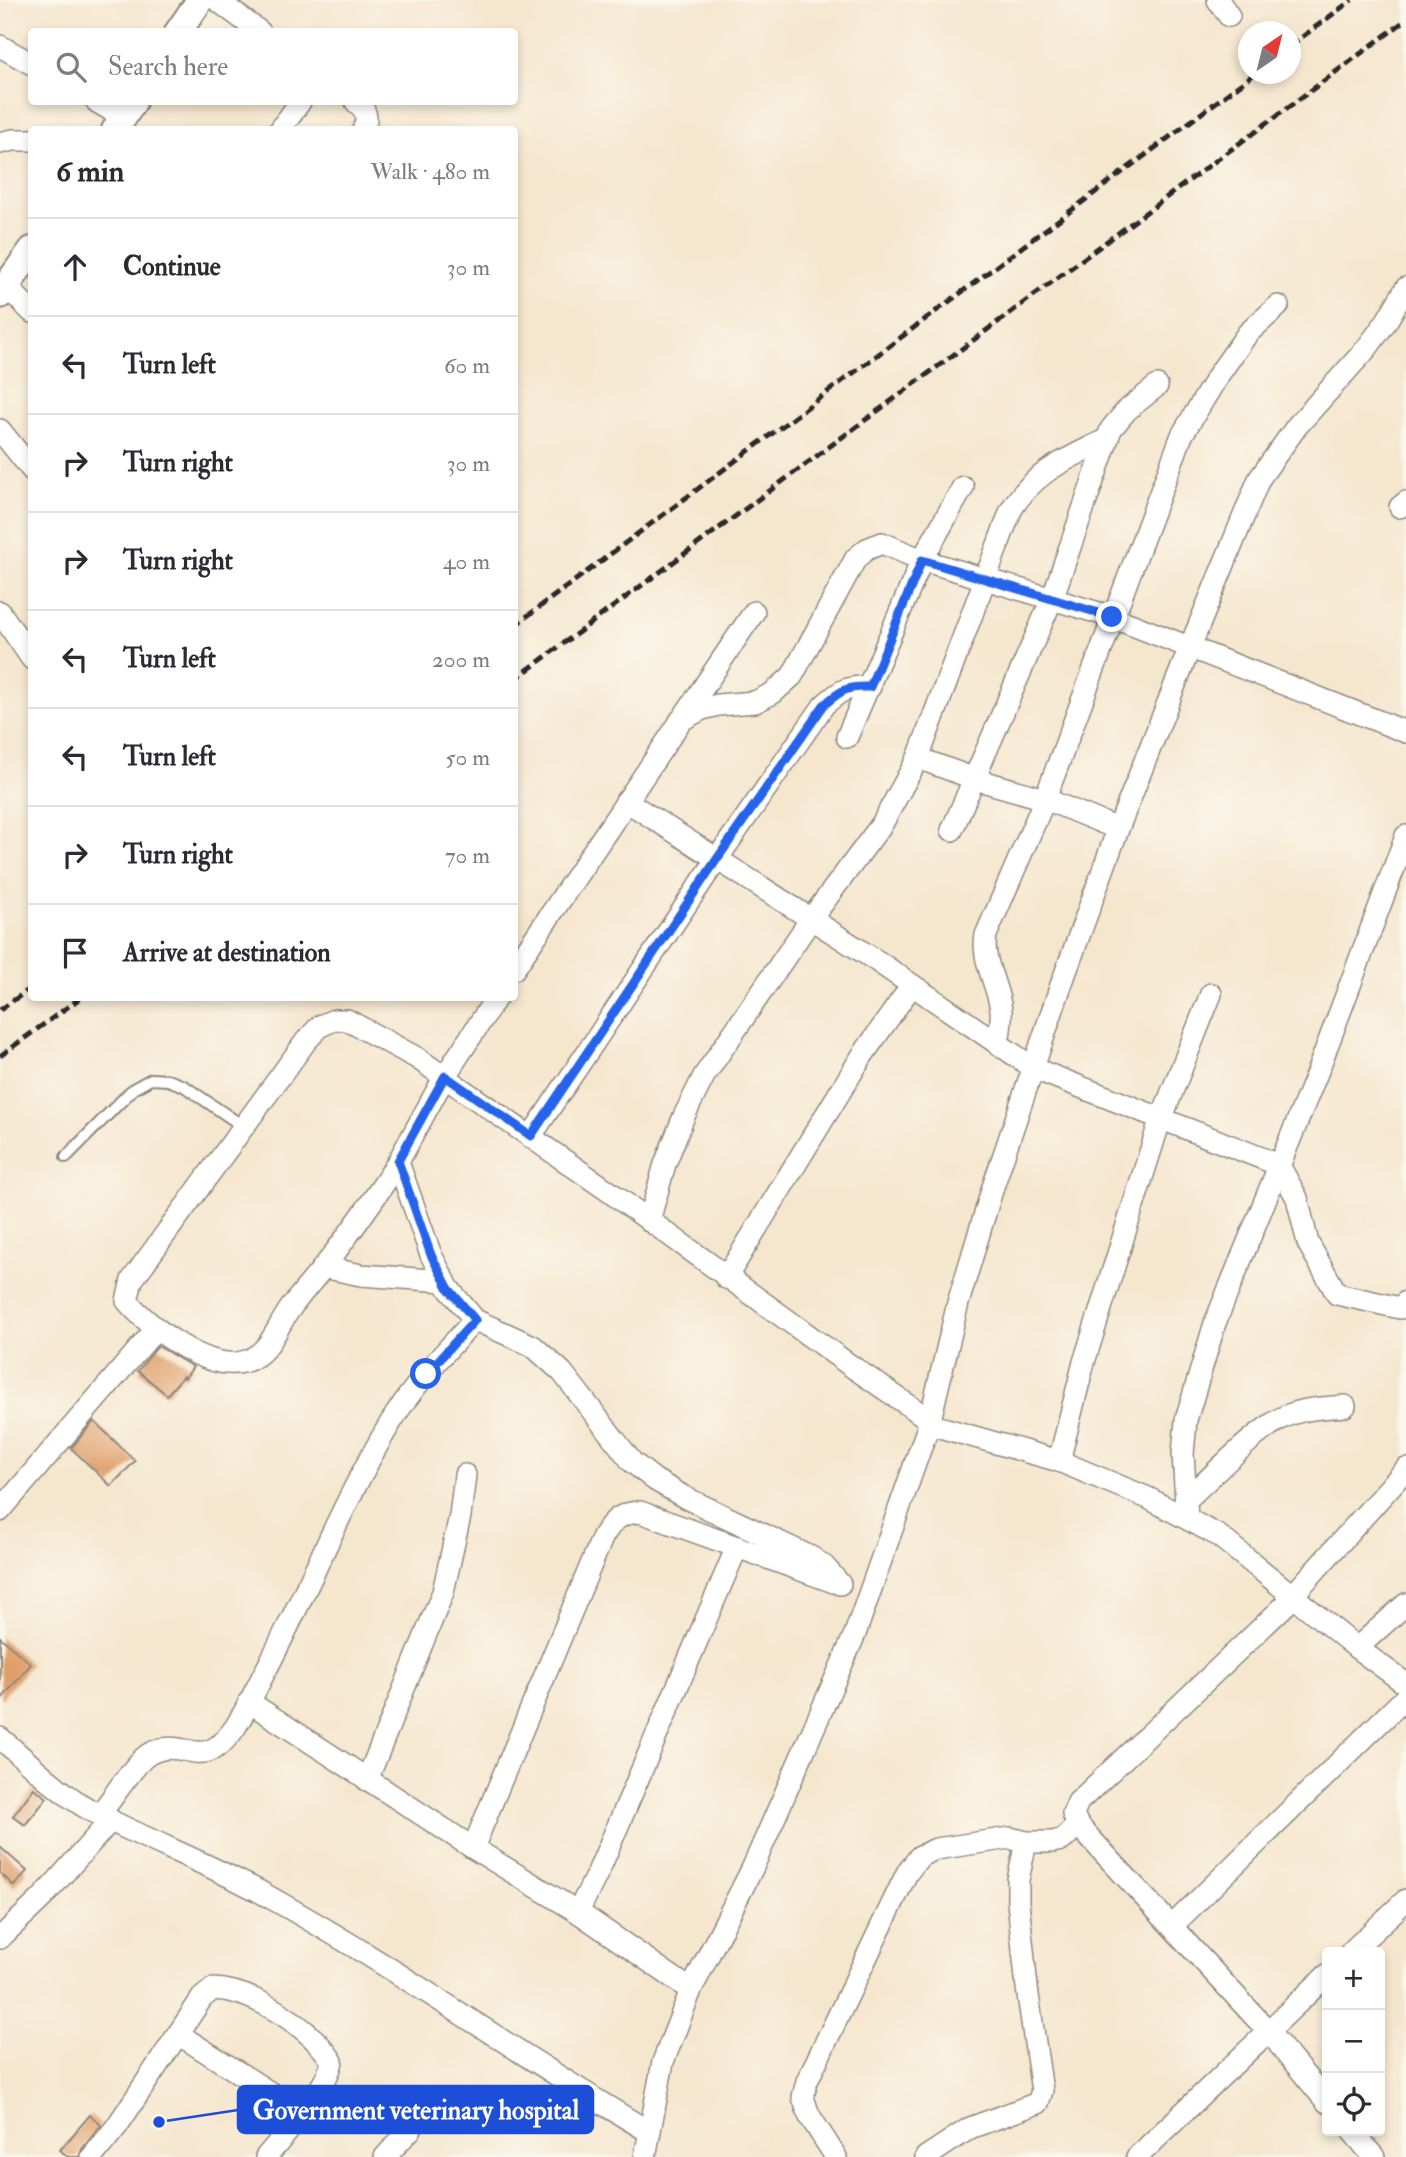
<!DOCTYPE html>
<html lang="en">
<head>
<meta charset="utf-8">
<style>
  body { margin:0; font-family:"IM FELL Double Pica",serif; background:#f7f7f7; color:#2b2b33 }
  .controls { position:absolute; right:21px; bottom:21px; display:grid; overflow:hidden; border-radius:7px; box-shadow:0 4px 10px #0003 }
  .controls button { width:63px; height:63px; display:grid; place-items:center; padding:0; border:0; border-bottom:2px solid #e1e1e2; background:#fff; color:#2b2b33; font:35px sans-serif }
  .compass { position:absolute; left:1238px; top:21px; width:63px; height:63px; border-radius:50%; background:#fff; box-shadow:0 4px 10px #0003; rotate:35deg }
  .stop { position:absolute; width:21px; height:21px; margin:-16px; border:5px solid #2563eb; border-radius:50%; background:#fff }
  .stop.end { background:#2563eb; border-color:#fff; box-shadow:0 2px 7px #0008 }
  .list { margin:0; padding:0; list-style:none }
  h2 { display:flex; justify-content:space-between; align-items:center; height:91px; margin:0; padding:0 28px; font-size:30px }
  h2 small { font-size:23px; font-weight:400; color:#7c7c81 }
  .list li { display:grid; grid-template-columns:46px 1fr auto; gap:21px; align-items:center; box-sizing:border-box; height:98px; padding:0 28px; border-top:2px solid #e1e1e2 }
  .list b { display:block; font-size:26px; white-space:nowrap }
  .list em { font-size:23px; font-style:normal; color:#7c7c81 }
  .icon { flex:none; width:38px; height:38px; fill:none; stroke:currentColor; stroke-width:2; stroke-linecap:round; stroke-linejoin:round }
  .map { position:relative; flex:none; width:1406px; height:2157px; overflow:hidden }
  .search { position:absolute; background:#fff; box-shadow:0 4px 10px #0003; left:28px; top:28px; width:490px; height:77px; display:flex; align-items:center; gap:18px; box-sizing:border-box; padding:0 24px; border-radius:7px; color:#7c7c81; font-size:26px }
  .panel { position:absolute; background:#fff; box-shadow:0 4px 10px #0003; left:28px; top:126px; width:490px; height:875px; border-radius:7px }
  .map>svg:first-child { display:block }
  .building { fill:#e09e69 }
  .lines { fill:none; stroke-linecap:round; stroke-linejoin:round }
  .service-casing { stroke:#90887c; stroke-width:14 }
  .minor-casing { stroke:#90887c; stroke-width:24 }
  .tertiary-casing { stroke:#90887c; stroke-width:30 }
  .service { stroke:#fff; stroke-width:10 }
  .minor { stroke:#fff; stroke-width:21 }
  .tertiary { stroke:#fff; stroke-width:26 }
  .rail { stroke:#2b2b2b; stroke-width:5; stroke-dasharray:10 5; stroke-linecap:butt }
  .route { stroke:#2563eb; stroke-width:9 }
  .leader { fill:none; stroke:#1d4ed8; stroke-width:2.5 }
  .callout-dot { fill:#1d4ed8; stroke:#fbf7ec; stroke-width:2.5 }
  .callout { fill:#1d4ed8; stroke:#1d4ed8; stroke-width:2.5 }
  .callout-label { font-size:26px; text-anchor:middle; font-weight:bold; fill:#fff }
</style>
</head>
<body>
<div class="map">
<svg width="1406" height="2157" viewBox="0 0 1406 2157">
  <rect width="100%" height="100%" fill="#fbf7ec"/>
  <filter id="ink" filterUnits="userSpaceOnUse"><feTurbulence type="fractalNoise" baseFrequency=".0143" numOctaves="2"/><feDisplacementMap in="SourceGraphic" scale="14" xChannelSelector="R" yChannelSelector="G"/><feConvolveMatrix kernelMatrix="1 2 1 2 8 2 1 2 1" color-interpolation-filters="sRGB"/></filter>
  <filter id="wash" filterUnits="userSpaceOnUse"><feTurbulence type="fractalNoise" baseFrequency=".00686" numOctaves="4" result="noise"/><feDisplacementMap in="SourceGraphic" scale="28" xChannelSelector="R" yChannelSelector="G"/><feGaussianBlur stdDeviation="1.57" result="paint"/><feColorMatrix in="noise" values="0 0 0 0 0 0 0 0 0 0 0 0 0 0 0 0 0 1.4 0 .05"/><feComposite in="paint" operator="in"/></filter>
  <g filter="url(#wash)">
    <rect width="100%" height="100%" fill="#f5e6ce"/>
    <g id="blocks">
      <!-- building -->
      <g class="building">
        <polygon points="158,1346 193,1367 185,1378 183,1376 167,1395 138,1371"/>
        <polygon points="94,1421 135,1461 111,1486 71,1448"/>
        <polygon points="0,1637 31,1664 0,1701"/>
        <polygon points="34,1788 47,1798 25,1825 13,1816"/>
        <polygon points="0,1847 27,1871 14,1886 0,1873"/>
        <polygon points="90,2115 101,2125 82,2149 79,2157 68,2157 60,2150"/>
      </g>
    </g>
  </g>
  <g filter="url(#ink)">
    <use href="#blocks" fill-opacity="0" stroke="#90887c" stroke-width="2"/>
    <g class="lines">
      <!-- service casing -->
      <g class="service-casing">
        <polyline id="service" points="66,1157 133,1089 151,1079 168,1080 184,1086 244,1127"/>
      </g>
      <!-- minor casing -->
      <g class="minor-casing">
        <g id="minor">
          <polyline points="217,0 260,32"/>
          <polyline points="1218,0 1229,16"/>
          <polyline points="0,46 32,64"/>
          <polyline points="97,102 123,117"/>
          <path d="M356,102C366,110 369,117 363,130"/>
          <polyline points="280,130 300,102"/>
          <polyline points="0,143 13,140 32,140"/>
          <polyline points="6,286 32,312"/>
          <polyline points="0,430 32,470"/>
          <polyline points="1400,507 1406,502"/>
          <polyline points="0,612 32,659"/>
          <polyline points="680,721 702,709 718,705 755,702 773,693 792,676 856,558 867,549 882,543 922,560 1112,617 1406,732"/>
          <polyline points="847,737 922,560 963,487"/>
          <polyline points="918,758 975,779 1045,799 1118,829"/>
          <polyline points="626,801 877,961 1035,1069 1279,1165 1297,1198 1308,1243 1337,1294 1400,1308 1406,1302"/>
          <polyline points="952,830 1052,599 1111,429 1127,410 1157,386"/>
          <polyline points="514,969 754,612"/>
          <polyline points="496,998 445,1076 398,1162 431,1255 449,1289 475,1320 533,1346 562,1372 632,1462 655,1480 686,1498 811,1557 824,1566 840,1584"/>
          <path d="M998,1042C1000,1031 1002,1021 1001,1010C998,984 981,961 986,935L1045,799L1182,435L1219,374L1248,333L1278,306"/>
          <path d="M531,1136L717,859L824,705C841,690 847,686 870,687"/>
          <path d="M398,1162C376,1197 352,1230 327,1263C315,1278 301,1293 290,1309C276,1328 270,1353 246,1361C210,1374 149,1327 127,1301L132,1280L306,1041L320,1026L334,1020H347L417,1058L607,1190L851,1366L930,1420"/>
          <path d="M649,1221L665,1164L684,1116L704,1076L811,919L882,824L918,758L1011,510C1034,471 1068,459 1107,439"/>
          <polyline points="323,1267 361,1275 445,1281"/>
          <polyline points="726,1278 862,1056 912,985"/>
          <polyline points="929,1424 1059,1461 1148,1498 1219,1536 1357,1648 1406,1684"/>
          <polyline points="1059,1461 1084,1362 1158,1127 1211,994"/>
          <path d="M1185,1501C1212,1477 1255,1430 1286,1416C1305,1408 1325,1408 1345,1406"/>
          <polyline points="0,1511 156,1329"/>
          <polyline points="1187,1518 1183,1454 1186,1420 1215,1323 1317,1073 1406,836"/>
          <polyline points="1357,1648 1406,1604"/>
          <polyline points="249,1702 473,1848 578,1912"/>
          <path d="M0,1738C32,1765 63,1797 101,1816C154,1843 211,1865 264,1894C396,1967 519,2055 648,2131"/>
          <polyline points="367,1780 443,1592 460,1516 465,1475"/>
          <path d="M99,1815C112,1800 134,1763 149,1754C185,1734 200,1776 234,1729C247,1710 256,1688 267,1668C309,1588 344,1499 391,1422C414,1384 445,1352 475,1320"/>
          <path d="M473,1848L603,1536C613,1520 620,1513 640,1512L834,1582"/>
          <polyline points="1172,1926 1406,1697"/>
          <polyline points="0,1938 42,1898 111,1820"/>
          <polyline points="1351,1952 1406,1900"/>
          <polyline points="691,1990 578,1912 599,1870 737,1547"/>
          <polyline points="178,2034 302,2113"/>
          <polyline points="1327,2102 1268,2031 1078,1825 1073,1814 1078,1802 1294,1597 1295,1593 1406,1469"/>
          <polyline points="1352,2131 1374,2157"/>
          <path d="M92,2157L117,2126L202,1998L213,1989C253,1990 310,2027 332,2061C326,2091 286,2133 266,2157"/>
          <polyline points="385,2157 411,2129"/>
          <polyline points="645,2157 663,2062 691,1990 753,1867 855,1634 929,1424 958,1303 993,1187 1060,988 1118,829 1190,647 1259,479 1297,426 1367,348 1386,322 1406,288"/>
          <polyline points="836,2157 809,2115 803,2097 807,2081 907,1873 920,1856 936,1849 1010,1838 1026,1842 1052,1842 1062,1840 1078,1825"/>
          <polyline points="926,2157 970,2128 1038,2103 1042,2091 1027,1988 1018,1902 1018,1880 1026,1842"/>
          <polyline points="1137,2157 1327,1975"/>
        </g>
      </g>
      <!-- tertiary casing -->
      <g class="tertiary-casing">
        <g id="tertiary">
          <polyline points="178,32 200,0"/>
          <polyline points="115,130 133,102"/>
          <polyline points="0,295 32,250"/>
        </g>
      </g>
      <!-- service -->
      <use href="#service" class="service"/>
      <!-- minor -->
      <use href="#minor" class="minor"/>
      <!-- tertiary -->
      <use href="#tertiary" class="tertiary"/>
      <!-- rail -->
      <g class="rail">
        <polyline points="1290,46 1352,0"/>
        <polyline points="514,626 1254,74"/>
        <polyline points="514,680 1406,20"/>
        <polyline points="0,1010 32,987"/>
        <polyline points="0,1056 80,998"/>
      </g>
    </g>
  </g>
  <g class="lines" filter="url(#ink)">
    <!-- route -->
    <path class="route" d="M426,1374L475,1320L449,1289L431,1255L398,1161L445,1076L531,1136L717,859L824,705C841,690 847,686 870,687L922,560L1112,617"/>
  </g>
  <!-- callouts -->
  <path class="leader" d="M159 2122L238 2110"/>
  <circle class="callout-dot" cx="159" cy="2122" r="7"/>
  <rect class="callout" x="238" y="2086" width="355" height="47" rx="7"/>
  <g class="callout-label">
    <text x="416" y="2119">Government veterinary hospital</text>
  </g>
</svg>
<div class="controls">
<button>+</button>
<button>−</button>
<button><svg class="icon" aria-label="locate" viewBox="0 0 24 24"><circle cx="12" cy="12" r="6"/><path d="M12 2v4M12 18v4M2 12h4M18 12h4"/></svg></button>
</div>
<svg class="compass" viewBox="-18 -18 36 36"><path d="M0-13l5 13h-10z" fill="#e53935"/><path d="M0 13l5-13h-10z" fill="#7c7c81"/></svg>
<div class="stop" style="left:426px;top:1374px"></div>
<div class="stop end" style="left:1112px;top:617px"></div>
<div class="search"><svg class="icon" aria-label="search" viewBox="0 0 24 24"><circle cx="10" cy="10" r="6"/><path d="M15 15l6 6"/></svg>Search here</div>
<section class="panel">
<h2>6 min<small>Walk · 480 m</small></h2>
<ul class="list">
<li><svg class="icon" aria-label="ahead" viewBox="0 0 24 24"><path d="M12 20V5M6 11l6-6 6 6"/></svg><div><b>Continue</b></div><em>30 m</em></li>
<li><svg class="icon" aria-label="left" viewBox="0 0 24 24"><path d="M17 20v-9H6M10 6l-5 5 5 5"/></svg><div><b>Turn left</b></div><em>60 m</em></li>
<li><svg class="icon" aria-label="right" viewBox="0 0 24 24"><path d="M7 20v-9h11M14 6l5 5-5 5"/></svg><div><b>Turn right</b></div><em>30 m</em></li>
<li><svg class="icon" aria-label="right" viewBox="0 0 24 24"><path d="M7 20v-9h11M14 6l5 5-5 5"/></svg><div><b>Turn right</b></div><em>40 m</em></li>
<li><svg class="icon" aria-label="left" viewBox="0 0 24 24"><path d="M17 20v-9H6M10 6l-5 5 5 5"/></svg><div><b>Turn left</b></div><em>200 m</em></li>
<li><svg class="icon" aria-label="left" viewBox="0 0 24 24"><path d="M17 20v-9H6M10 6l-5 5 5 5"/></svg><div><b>Turn left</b></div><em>50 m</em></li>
<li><svg class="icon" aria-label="right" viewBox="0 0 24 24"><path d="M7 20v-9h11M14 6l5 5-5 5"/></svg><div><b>Turn right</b></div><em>70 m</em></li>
<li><svg class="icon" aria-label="arrive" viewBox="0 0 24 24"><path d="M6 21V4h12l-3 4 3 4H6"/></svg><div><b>Arrive at destination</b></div></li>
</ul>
</section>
</div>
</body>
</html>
